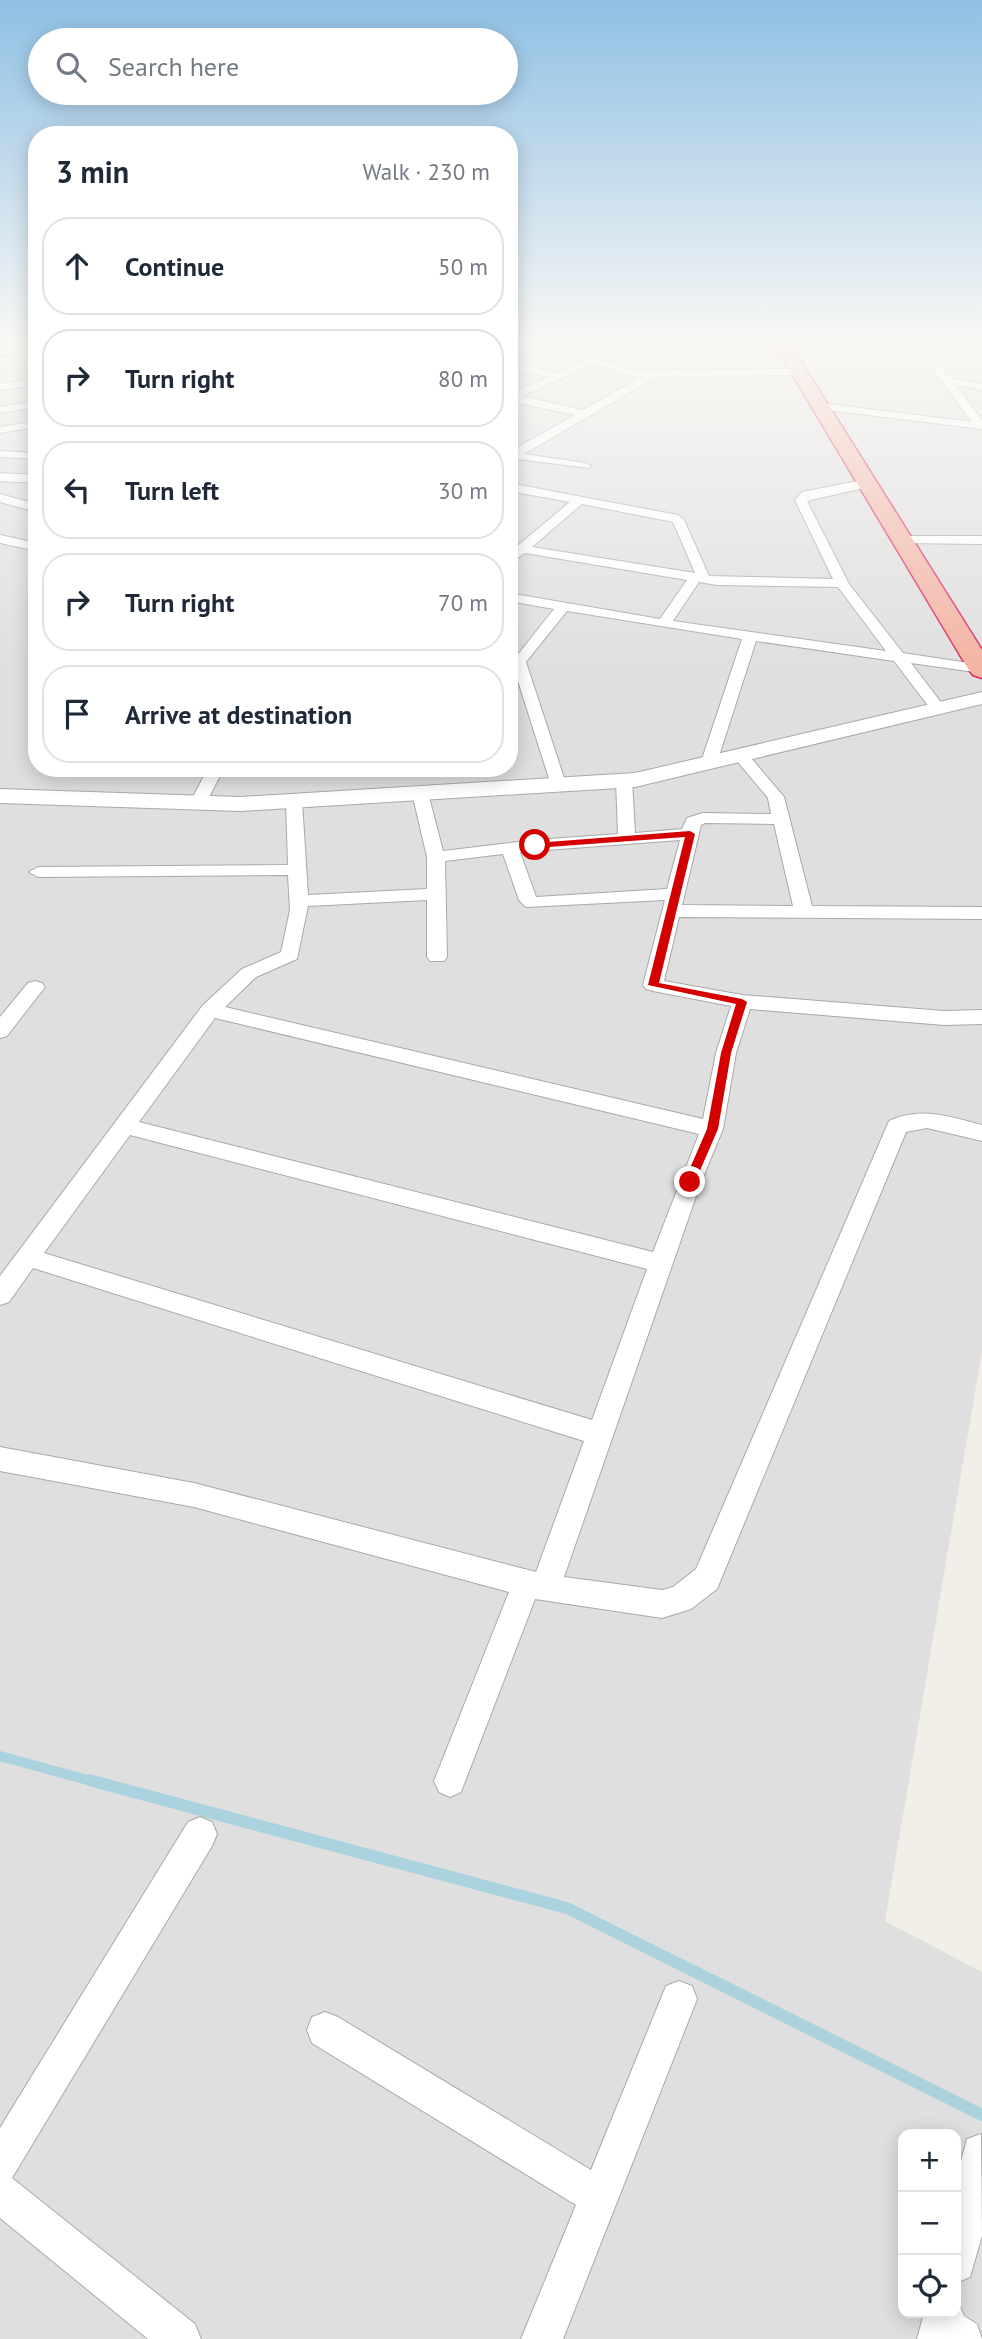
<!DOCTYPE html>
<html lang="en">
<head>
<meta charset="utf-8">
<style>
  body { margin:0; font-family:"PT Sans",sans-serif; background:#f2f2f3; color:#1f2937 }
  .controls { position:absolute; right:21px; bottom:21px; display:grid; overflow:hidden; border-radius:14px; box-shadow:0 4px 18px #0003 }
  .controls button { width:63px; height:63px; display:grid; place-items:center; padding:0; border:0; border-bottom:2px solid #e0e1e3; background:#fff; color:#1f2937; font:35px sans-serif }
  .stop { position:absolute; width:21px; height:21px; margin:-16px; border:5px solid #d40000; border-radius:50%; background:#fff }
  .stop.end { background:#d40000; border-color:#fff; box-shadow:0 2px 7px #0008 }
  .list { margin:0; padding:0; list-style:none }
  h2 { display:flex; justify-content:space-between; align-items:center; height:91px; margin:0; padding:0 28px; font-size:30px }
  h2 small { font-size:23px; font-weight:400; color:#747a83 }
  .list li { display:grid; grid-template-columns:46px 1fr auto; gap:21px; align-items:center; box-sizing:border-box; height:98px; margin:0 14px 14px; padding:0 14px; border:2px solid #e0e1e3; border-radius:28px }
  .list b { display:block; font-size:26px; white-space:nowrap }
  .list em { font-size:23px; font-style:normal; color:#747a83 }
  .icon { flex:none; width:38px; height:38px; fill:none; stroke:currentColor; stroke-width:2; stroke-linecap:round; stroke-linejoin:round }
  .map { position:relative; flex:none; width:982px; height:2339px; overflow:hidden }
  .search { position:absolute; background:#fff; box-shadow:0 4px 18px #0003; left:28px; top:28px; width:490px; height:77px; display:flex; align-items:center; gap:18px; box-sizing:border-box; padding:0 24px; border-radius:38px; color:#747a83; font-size:26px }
  .panel { position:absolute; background:#fff; box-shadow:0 4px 18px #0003; left:28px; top:126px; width:490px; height:651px; border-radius:28px }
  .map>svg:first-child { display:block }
  .residential { fill:#e0dfdf; fill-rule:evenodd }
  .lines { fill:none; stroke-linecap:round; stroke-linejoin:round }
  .stream-far1 { stroke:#aad3df; stroke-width:10 }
  .stream { stroke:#aad3df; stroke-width:12 }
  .minor-casing { stroke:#a9a9a9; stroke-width:2 }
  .tertiary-casing { stroke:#a9a9a9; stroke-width:2 }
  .secondary-casing { stroke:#707d05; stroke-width:3 }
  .trunk-casing { stroke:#dc2a67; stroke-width:3 }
  .minor { fill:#fff; fill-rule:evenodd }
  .tertiary { fill:#fff; fill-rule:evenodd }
  .secondary { fill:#f7fabf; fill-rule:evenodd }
  .trunk { fill:#f2b4a3; fill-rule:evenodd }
  .route { fill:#d40000 }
</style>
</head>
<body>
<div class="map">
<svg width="982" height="2339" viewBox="0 0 982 2339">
  <rect width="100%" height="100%" fill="#f2efe9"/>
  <!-- residential -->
  <path class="residential" d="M0,344H37V768H509V344H982V1351L885,1921L982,1972V2339H0ZM903,2134H956V2313H903Z"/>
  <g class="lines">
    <!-- stream-far1 -->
    <polyline class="stream-far1" points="0,1756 95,1782"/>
    <!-- stream -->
    <polyline class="stream" points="89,1780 567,1908 982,2115"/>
    <!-- minor casing -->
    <g class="minor-casing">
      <g id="minor">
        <path d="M619,344H631L602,360L618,363L627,370L800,369L805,372L800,375L656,377L524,454L585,463L591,466L589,468L509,458V452L575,415L509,401V394L549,377L509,368V362L558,373ZM594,364C611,367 622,377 641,377L583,410L522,396Z"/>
        <polygon points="914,344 934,344 982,353 982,359 927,349 950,378 982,384 982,390 956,385 982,420 982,429 820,409 815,406 820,403 972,422"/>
        <polygon points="37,353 37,359 34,360 37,369 21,360"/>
        <polygon points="37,379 37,385 0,390 0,384"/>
        <polygon points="37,401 37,407 0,413 0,407"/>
        <polygon points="37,421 37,427 0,433 0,427"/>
        <polygon points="0,451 37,453 37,459 0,457"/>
        <polygon points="0,473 37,475 37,483 0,481"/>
        <path d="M868,479L874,483L872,486L807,501L849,584L903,653L982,665V673L911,663L946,709L943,712H933L894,661L756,641L717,762L715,765H703L701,762L742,639L567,611L526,662L566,784L558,789L552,788L512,662L554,609L509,601V593L660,619L687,580L525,553L509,564V553L570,502L509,491V483L678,515L684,520L709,576L833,579L795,500L802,492ZM582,504L673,522L695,573L532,547ZM699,582L717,585L838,587L886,651L673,621Z"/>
        <polygon points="0,494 37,504 37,512 0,502"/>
        <polygon points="0,535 37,543 37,551 0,543"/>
        <polygon points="903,536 982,536 982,544 898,543 898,537"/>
        <path d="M740,750L746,752L784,797L812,906L982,907V919L679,917L664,981L742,995L944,1011L982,1010V1024L944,1025L750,1009L736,1053L723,1129L701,1182L564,1577L662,1590L673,1587L696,1569L889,1121C921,1106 950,1117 982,1125V1141L927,1128L906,1132L717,1589L691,1609L662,1618L535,1599L461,1792L450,1797L439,1792L434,1781L509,1592L194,1507L0,1471V1447L194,1483L536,1572L584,1441L33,1268L9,1302L0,1305V1276L203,1005L242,969L281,952L290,910L288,875L38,877L29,872L38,867L288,865L286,801L294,796L302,801L308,895L427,889V857L412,793L414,789L420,788L428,793L443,851L535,840L618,834L616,780L624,775L632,780L635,833L682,829L687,818L703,813L771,814L768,798L732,755ZM705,823L774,824L793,906L682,905L701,825ZM680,840L667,889L536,897L520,852ZM503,854L519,900L526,907L665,900L643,985L646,989L653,991L731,1006L716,1053L703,1119L225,1007L256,977L297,959L308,906L427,900V957L430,961H444L447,957L445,861ZM215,1018L699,1134L653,1252L139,1122ZM130,1135L647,1269L592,1420L44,1253Z"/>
        <polygon points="208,768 224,768 205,805 193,805 191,801"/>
        <polygon points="35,981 42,983 45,987 7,1036 0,1038 0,1017 28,983"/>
        <polygon points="200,1817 212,1822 217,1834 212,1846 12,2178 195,2324 201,2339 148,2339 0,2218 0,2128 188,1822"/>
        <polygon points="679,1981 692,1986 697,1999 563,2339 521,2339 576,2205 312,2043 307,2030 312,2017 325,2012 338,2017 591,2170 666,1986"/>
        <polygon points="981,2134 982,2236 970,2277 956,2283 956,2179 967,2139"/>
        <polygon points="956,2297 964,2316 977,2324 982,2339 917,2339 924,2313 956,2313"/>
      </g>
    </g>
    <!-- tertiary casing -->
    <g class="tertiary-casing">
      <polygon id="tertiary" points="982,692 982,704 635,787 240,811 0,803 0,789 240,797 635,773"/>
    </g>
    <!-- secondary casing -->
    <g class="secondary-casing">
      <polygon id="secondary" points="20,344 37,344 37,349 0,356 0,348"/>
    </g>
    <!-- trunk casing -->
    <g class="trunk-casing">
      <polygon id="trunk" points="774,344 790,344 982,650 982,678 973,675 969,670"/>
    </g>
    <!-- minor -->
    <use href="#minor" class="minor"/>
    <!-- tertiary -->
    <use href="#tertiary" class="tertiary"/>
    <!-- secondary -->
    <use href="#secondary" class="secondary"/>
    <!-- trunk -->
    <use href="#trunk" class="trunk"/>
  </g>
  <!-- sky -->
  <linearGradient id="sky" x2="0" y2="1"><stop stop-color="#8fc0e4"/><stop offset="0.51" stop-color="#f9f8f5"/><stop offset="1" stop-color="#f9f8f5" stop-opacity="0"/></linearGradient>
  <rect width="982" height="671" fill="url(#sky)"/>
  <!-- route -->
  <polygon class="route" points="690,831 695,834 659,983 742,999 747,1002 731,1053 718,1129 695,1182 690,1186 684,1182 707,1129 721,1053 736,1004 648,985 685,837 535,848 531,845 535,843"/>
</svg>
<div class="controls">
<button>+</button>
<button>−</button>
<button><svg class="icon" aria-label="locate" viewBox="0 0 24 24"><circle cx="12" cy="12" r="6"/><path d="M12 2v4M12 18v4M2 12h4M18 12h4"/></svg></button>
</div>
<div class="stop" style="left:535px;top:845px"></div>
<div class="stop end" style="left:690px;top:1182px"></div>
<div class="search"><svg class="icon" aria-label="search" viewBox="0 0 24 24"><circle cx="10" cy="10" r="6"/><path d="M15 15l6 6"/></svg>Search here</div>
<section class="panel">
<h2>3 min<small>Walk · 230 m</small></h2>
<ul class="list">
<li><svg class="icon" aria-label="ahead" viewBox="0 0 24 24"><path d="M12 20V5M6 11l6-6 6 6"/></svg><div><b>Continue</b></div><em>50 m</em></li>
<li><svg class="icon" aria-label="right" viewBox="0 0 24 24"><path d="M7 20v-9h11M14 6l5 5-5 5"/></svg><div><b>Turn right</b></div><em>80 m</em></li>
<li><svg class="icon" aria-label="left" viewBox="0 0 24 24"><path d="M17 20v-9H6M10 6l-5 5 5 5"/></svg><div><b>Turn left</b></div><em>30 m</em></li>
<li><svg class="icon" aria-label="right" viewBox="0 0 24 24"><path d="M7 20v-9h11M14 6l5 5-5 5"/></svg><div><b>Turn right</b></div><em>70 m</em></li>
<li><svg class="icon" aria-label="arrive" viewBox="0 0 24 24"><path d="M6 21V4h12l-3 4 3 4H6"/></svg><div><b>Arrive at destination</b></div></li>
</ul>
</section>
</div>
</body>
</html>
